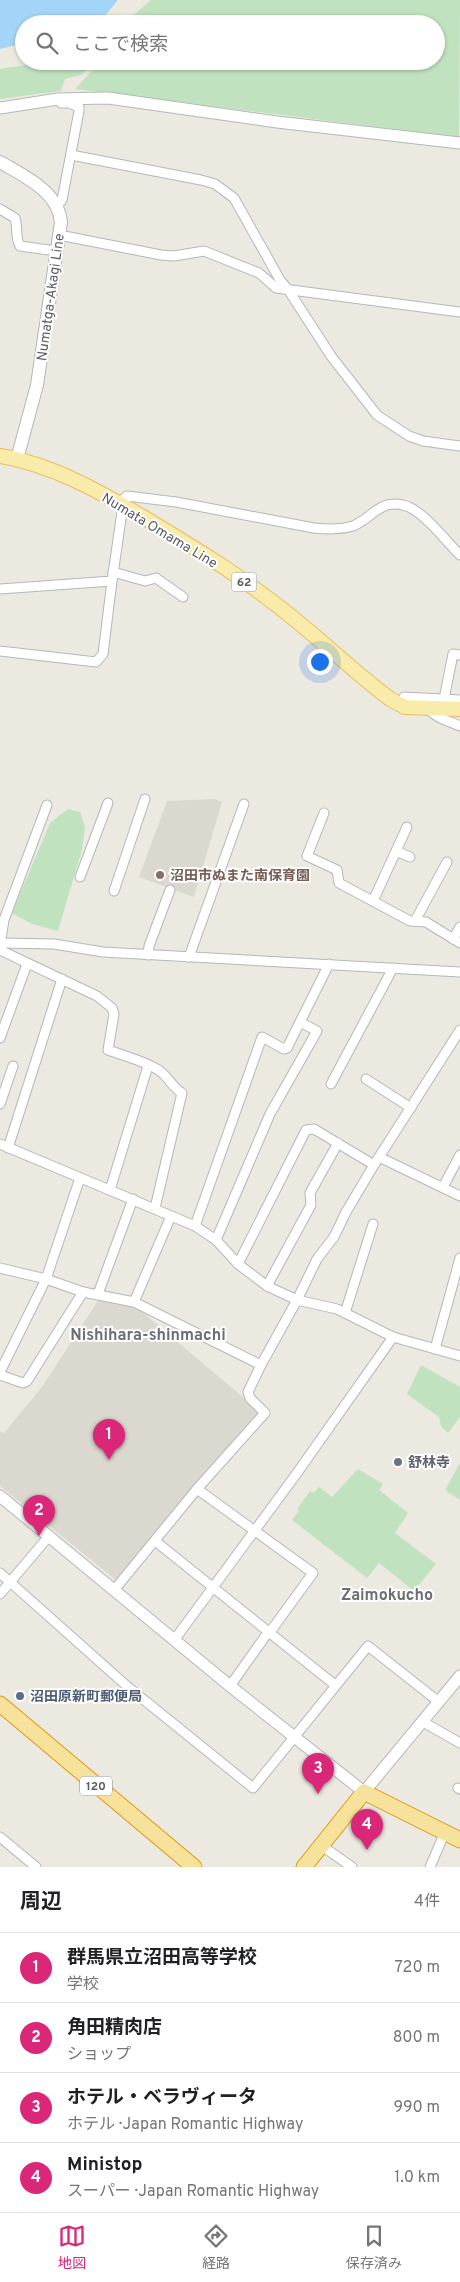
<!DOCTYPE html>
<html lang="ja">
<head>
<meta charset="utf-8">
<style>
  body { margin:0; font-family:Overpass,"Noto Sans JP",sans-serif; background:#f2f2f2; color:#202124 }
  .you { position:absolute; left:319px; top:661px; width:18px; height:18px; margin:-12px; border:4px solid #fff; border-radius:50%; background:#1a73e8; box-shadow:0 0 0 8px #1a73e833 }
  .badge { display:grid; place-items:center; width:32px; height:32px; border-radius:50%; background:#db2777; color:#fff; font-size:16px; font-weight:700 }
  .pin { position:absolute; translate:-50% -41px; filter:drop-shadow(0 1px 2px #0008) }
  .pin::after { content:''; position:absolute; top:26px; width:18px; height:15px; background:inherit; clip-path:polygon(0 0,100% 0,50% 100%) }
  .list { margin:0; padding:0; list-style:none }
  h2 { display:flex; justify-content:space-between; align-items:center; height:65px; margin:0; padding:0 20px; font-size:21px }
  h2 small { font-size:16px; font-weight:400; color:#757577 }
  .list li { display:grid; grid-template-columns:32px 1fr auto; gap:15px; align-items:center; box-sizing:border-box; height:70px; padding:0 20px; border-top:1px solid #e0e0e0 }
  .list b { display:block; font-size:19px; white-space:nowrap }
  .list p { margin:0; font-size:16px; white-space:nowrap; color:#757577 }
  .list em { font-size:16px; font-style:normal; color:#757577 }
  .icon { flex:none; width:28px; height:28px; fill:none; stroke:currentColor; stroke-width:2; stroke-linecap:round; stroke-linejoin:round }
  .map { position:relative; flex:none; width:460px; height:1867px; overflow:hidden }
  .search { position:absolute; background:#fff; box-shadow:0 1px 4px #0004; left:15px; right:15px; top:15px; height:55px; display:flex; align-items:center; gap:12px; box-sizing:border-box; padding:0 18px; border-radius:28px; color:#757577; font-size:19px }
  .sheet { height:345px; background:#fff }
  nav { display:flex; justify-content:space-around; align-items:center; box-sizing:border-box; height:70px; border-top:1px solid #e0e0e0; background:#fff; font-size:14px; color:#757577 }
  nav a { display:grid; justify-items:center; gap:2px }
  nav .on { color:#db2777 }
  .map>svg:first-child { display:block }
  .education { fill:#dbd8cf }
  .green { fill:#c0e2bf }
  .water { fill:#a4d5f9 }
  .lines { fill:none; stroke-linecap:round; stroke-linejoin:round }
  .minor-casing { stroke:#b4b7bb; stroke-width:11 }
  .tertiary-casing { stroke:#b4b7bb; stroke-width:13 }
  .secondary-casing { stroke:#b3b6bb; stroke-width:14 }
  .primary-casing { stroke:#e7be5f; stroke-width:16 }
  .trunk-casing { stroke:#dd9910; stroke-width:17 }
  .minor { stroke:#fff; stroke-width:9 }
  .tertiary { stroke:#fff; stroke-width:11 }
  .secondary { stroke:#fff; stroke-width:12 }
  .primary { stroke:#f9eba9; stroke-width:14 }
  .trunk { stroke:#f7e29c; stroke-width:15 }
  .education-dot { fill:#8d6e63; stroke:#fff; stroke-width:2 }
  .worship-dot { fill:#6b7280; stroke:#fff; stroke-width:2 }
  .service-dot { fill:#5c6f8a; stroke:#fff; stroke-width:2 }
  .labels { text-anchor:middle; stroke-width:4; stroke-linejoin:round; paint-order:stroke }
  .shield { fill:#fff; stroke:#8c8e90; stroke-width:1 }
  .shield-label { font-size:12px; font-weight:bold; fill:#5a5d61 }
  .street-label { font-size:14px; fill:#5a5d61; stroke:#fff }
  .education-label { font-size:14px; font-weight:bold; fill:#785e54; stroke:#fff; text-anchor:start }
  .worship-label { font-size:14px; font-weight:bold; fill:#5b616d; stroke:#fff; text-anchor:start }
  .service-label { font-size:14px; font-weight:bold; fill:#4e5e75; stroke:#fff; text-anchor:start }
  .quarter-label { font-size:16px; font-weight:bold; fill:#6b6f73; stroke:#fff }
</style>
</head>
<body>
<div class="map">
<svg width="460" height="1867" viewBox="0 0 460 1867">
  <rect width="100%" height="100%" fill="#ece9e1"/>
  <!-- education -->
  <g class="education">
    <polygon points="215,799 222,802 194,897 139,877 167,801"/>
    <polygon points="101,1296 135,1306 258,1410 258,1413 117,1581 0,1486 0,1431 4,1433 42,1387"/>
  </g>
  <!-- green -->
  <g class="green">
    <polygon points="151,0 460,0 459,137 75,89 101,61 436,61 436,24 137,24 148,12 135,24 123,24"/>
    <polygon points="52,61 96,61 81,75 65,79 61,91 0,99 0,69"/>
    <polygon points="68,809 80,812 85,827 82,849 58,931 32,924 12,913 50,823"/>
    <polygon points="421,1365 460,1387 460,1417 448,1433 441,1426 439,1417 407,1394"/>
    <polygon points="460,1463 460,1500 445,1490"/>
    <polygon points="358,1469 383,1484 379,1490 408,1513 395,1533 436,1564 414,1591 379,1563 367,1578 292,1520 299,1511 297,1509 310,1491 314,1493 319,1487 332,1497"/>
  </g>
  <!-- water -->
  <polygon class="water" points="0,0 118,0 98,24 24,24 24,43 0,49"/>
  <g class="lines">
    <!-- minor casing -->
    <g class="minor-casing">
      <g id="minor">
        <polyline points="71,155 201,180 215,184 234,198 280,280 289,291 331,356 377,415 409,436 423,441 460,446"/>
        <polyline points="58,205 62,200 79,111 79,107 69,103 61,103"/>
        <path d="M0,209L15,218C18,227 15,238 20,246L56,251"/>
        <polyline points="59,235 161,255 174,256 204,251 259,273 276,288 460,312"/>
        <path d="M119,503L127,496L176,502L314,528C327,529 340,530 353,526C373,518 381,496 409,507C426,515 446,541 460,555"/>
        <polyline points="113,572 145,581 156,578 183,597"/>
        <polyline points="0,589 112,581 123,505"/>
        <polyline points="0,651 96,662 103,654 112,581"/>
        <polyline points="444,699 453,654 460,655"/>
        <polyline points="400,704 404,697 460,700"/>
        <path d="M428,708C435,718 449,721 460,726"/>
        <polyline points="324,813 307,856 337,870 339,883 410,921 426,922 460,943"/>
        <polyline points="396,851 410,857"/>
        <polyline points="80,877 108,803"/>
        <polyline points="114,891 145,799"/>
        <polyline points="373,901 407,827"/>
        <polyline points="415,921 447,862"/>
        <polyline points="453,939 460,927"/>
        <polyline points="0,943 54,944 103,952 460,972"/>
        <polyline points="0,945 4,920 47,805"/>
        <path d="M0,950L97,996L112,1008L114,1014L108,1050C124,1056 146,1061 160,1071C169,1078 173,1088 182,1093L155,1208"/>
        <polyline points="148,955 149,946 170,890"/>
        <polyline points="189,957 244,804"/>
        <polyline points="0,1038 27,964"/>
        <polyline points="366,1079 411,1108"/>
        <polyline points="331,1084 393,968"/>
        <polyline points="0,1104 13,1066"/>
        <polyline points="0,1144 195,1226 216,1240 238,1264 267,1286 297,1300 337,1309 393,1337 460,1356"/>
        <polyline points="8,1148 62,979"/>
        <polyline points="379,1157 460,1196"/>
        <polyline points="443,1187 460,1155"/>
        <polyline points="110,1190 148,1066"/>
        <polyline points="195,1226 262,1037 284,1049 287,1048 329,964"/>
        <polyline points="216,1240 270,1114 317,1031 300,1022"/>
        <polyline points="238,1264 306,1130 314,1129 374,1165"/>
        <polyline points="0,1268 46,1279 83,1292 134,1302 261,1365"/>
        <polyline points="267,1286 311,1205 310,1193 338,1143"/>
        <polyline points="98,1294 133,1199"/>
        <polyline points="134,1302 171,1216"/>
        <polyline points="345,1313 373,1224"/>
        <polyline points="435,1349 460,1258"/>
        <polyline points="0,1372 46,1279 80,1178"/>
        <polyline points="0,1375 23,1383 27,1381 83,1292"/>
        <polyline points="197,1489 313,1573 270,1632"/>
        <polyline points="155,1541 335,1685"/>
        <polyline points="0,1573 128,1687 253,1788 368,1646 439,1702"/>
        <polyline points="115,1589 197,1489 265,1413 250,1398 248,1392 261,1365 297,1300 317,1259 334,1237 346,1212 374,1165 460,1030"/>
        <polyline points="0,1594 49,1536"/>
        <polyline points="175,1639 297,1473 393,1337"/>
        <polyline points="230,1686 269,1631"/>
        <polyline points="423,1722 460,1743"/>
        <polyline points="458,1788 460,1789"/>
        <polyline points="0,1837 36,1867"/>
        <polyline points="322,1846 352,1867"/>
        <polyline points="430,1867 445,1832"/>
      </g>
    </g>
    <!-- tertiary casing -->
    <g class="tertiary-casing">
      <g id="tertiary">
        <polyline points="0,108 58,99 108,98 277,122 460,143"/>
        <polyline points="0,1496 230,1686 364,1792 460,1676"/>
      </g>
    </g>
    <!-- secondary casing -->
    <g class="secondary-casing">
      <path id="secondary" d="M0,162C24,176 58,191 61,222L37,385L17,459"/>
    </g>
    <!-- primary casing -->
    <g class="primary-casing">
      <path id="primary" d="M0,456C50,464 99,491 143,517C186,543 230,569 270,600C312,631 349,668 390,699L405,707L460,709"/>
    </g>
    <!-- trunk casing -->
    <g class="trunk-casing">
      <g id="trunk">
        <polyline points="0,1704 194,1867"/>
        <polyline points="304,1867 364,1792 460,1840"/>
      </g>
    </g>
    <!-- minor -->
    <use href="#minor" class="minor"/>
    <!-- tertiary -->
    <use href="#tertiary" class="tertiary"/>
    <!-- secondary -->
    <use href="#secondary" class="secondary"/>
    <!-- primary -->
    <use href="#primary" class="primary"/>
    <!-- trunk -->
    <use href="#trunk" class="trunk"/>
  </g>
  <!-- markers -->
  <circle class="education-dot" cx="160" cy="875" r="5"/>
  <circle class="worship-dot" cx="398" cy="1462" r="5"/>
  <circle class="service-dot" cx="20" cy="1696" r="5"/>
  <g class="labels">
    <!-- shield labels -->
    <g class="shield">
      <rect x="231.5" y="572.5" width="25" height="19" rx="4"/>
      <rect x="80" y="1776.5" width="32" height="19" rx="4"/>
    </g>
    <g class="shield-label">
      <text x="244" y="586">62</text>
      <text x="96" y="1790">120</text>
    </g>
    <!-- street labels -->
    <g class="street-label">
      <text transform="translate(50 297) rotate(-82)" y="5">Numatga-Akagi Line</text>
      <text transform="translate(160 530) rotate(31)" y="5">Numata Omama Line</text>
    </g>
    <!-- education labels -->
    <g class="education-label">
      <text x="170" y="880">沼田市ぬまた南保育園</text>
    </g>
    <!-- worship labels -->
    <g class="worship-label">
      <text x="408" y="1467">舒林寺</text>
    </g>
    <!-- service labels -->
    <g class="service-label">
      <text x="30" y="1701">沼田原新町郵便局</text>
    </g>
    <!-- quarter labels -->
    <g class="quarter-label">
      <text x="148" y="1340">Nishihara-shinmachi</text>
      <text x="387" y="1600">Zaimokucho</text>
    </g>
  </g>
</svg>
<div class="you"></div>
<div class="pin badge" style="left:109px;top:1460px">1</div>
<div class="pin badge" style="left:39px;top:1536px">2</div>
<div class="pin badge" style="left:318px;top:1794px">3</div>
<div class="pin badge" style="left:367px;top:1850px">4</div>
<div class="search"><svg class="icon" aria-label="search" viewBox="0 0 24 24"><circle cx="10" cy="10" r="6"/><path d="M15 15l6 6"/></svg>ここで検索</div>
</div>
<section class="sheet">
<h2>周辺<small>4件</small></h2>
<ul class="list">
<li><span class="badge">1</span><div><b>群馬県立沼田高等学校</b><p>学校</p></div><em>720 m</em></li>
<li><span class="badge">2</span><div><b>角田精肉店</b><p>ショップ</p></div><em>800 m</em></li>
<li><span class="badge">3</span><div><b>ホテル・ベラヴィータ</b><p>ホテル · Japan Romantic Highway</p></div><em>990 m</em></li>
<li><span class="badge">4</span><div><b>Ministop</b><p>スーパー · Japan Romantic Highway</p></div><em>1.0 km</em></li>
</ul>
</section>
<nav>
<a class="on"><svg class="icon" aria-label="map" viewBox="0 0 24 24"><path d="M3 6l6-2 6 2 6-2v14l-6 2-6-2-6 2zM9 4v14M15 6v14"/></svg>地図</a>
<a><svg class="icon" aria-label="directions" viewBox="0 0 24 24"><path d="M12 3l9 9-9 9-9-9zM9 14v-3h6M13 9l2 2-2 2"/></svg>経路</a>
<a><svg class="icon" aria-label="saved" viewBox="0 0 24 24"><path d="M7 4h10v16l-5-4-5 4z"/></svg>保存済み</a>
</nav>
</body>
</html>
